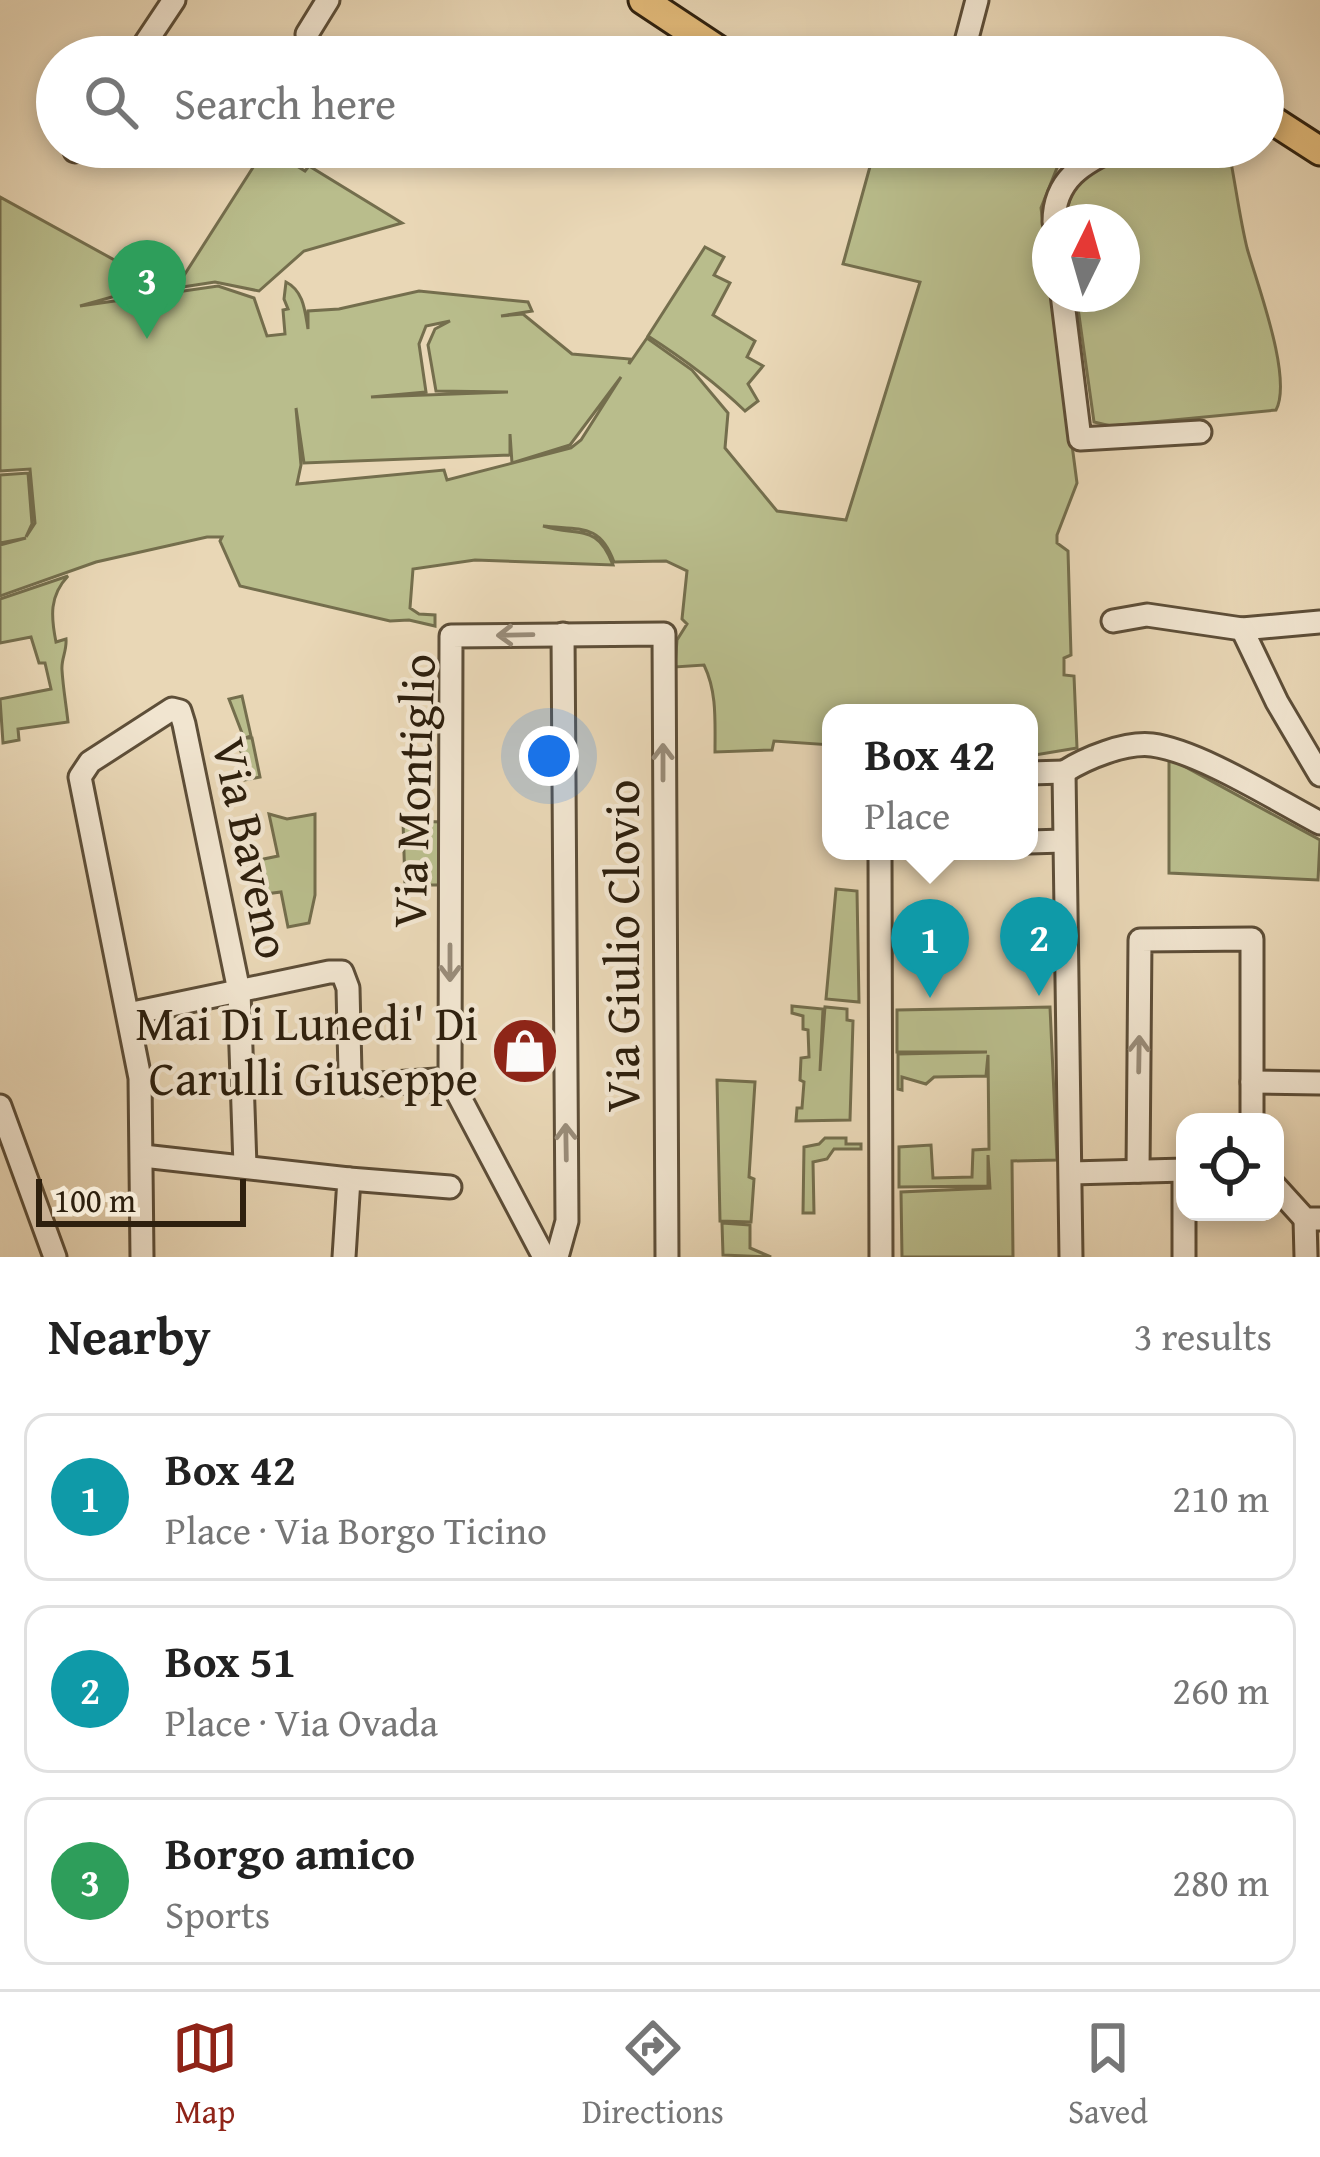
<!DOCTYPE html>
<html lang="en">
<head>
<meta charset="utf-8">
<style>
  body { margin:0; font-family:"Gentium Book Plus",serif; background:#f2f2f2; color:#222 }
  .controls { position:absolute; right:36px; bottom:36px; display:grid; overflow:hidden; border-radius:24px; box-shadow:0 6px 18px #0003 }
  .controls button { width:108px; height:108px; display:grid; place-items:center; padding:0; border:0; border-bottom:3px solid #e0e0e0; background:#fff; color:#222; font:60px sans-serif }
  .compass { position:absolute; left:1032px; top:204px; width:108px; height:108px; border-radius:50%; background:#fff; box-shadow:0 6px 18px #0003; rotate:5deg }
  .scale { position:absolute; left:36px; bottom:30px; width:210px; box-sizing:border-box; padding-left:12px; border:6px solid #2e200e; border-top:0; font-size:33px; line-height:42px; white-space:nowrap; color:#2e200e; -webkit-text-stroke:9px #f1e5d0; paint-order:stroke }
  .you { position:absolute; left:549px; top:756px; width:42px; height:42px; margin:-30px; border:9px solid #fff; border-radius:50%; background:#1a73e8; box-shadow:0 0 0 18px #1a73e833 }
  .badge { display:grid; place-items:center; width:78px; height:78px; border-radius:50%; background:#8f2418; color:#fff; font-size:39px; font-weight:700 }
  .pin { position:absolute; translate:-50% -99px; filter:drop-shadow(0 3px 6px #0008) }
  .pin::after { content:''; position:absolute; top:63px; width:42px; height:36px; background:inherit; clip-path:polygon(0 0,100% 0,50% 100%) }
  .popup { position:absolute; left:822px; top:704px; width:216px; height:156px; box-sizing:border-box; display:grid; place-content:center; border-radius:24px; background:#fff; filter:drop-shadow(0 3px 9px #0005); font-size:39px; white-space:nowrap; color:#767676 }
  .popup b { font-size:45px; color:#222 }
  .popup::after { content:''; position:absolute; left:50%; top:100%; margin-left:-24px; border:24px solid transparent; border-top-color:#fff }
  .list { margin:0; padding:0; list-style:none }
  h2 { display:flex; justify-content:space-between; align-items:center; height:156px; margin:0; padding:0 48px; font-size:51px }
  h2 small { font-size:39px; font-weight:400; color:#767676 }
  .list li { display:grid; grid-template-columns:78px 1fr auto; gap:36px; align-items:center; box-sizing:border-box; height:168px; margin:0 24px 24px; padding:0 24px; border:3px solid #e0e0e0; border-radius:24px }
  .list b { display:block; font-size:45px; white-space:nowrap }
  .list p { margin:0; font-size:39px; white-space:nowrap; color:#767676 }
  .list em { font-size:39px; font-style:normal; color:#767676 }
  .icon { flex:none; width:66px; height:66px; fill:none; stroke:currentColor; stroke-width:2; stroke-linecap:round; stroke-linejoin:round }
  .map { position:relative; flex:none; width:1320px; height:1257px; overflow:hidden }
  .search { position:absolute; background:#fff; box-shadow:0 6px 18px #0003; left:36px; right:36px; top:36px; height:132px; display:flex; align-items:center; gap:30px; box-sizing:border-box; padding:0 42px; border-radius:66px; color:#767676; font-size:45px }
  .sheet { height:732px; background:#fff }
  nav { display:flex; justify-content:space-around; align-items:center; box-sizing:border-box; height:168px; border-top:3px solid #e0e0e0; background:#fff; font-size:33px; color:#767676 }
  nav a { display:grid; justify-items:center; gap:6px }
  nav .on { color:#8f2418 }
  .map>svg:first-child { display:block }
  .green { fill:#b9bd8c; stroke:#746e4d; stroke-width:3; fill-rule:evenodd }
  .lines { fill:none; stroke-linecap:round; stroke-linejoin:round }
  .minor-casing { stroke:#5d4e38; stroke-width:27 }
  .major-casing { stroke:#2e200e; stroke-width:33 }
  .minor { stroke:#f1e5d0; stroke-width:21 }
  .major { stroke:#e4bc7b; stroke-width:27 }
  .oneway { stroke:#998c79 }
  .labels { text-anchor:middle; stroke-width:9; stroke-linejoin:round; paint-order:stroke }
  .street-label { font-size:48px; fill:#2e200e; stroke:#f1e5d0 }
  .poi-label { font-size:48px; fill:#2e200e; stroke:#f1e5d0; text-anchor:end }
</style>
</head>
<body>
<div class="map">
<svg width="1320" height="1257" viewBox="0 0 1320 1257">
  <rect width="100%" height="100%" fill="#e9d7b6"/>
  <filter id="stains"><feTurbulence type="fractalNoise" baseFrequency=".00167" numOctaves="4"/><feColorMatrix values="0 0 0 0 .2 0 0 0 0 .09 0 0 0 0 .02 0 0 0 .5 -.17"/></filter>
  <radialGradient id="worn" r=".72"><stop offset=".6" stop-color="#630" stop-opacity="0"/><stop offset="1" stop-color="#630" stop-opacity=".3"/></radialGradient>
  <!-- green -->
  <g class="green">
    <polygon points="266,147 305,171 309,166 402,223 304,251 259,291 215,282 176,288"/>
    <path d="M944,147H1078L1059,163L1041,208L1077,483L1057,535V543L1068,551L1071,655L1064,658V675L1074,676L1077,748L1029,756V713H831V745L774,741L772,750L715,752C715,720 717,692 704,665L675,667L677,640L687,624L682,619L687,571L666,561L614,562C600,523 580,530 543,526C580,537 597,523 613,565L475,560L413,569L410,608L419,614L435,615V626L409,620L390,621L240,586L220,541L222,537H207L96,562L0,596V545L26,538L0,543V475L28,473L32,524L26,537L35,523L30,469L0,471V197L158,284L80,306L218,286L254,298L267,336L285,334L283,310L288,309L284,299L286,282C304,291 305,312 308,329V311L339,309L419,291L528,302L532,311L501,316L523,314L572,354L630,359L629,364L647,338L692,370L728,413L725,448L777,511L846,520L920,282L843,264L871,163L917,160ZM450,321L435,329L428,345L436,391L508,392L371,397L426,392L419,344L426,326ZM621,377L581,440L571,448L447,480L444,470L297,484L301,465L296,408L304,463L510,455V434L512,463L570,445Z"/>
    <path d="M1160,147H1228C1235,180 1239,215 1247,248C1257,284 1293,378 1276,410L1111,426L1094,422L1076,294H1122V222H1067C1065,180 1096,169 1128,152L1134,161L1161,151Z"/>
    <path d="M705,247L724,257L714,275L730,283L713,315L755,341L747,357L763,366L748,384L758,401L745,411C714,381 684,359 648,336Z"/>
    <path d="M68,576C49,596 51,617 56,642L66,639C67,651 61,659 62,670C63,687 66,704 68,722L18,729L19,740L3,743L0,699L51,689L45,663H39L31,637L0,643V599Z"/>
    <polygon points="242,696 251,736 245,738 252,738 260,777 245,780 245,763 237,741 242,733 229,699"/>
    <polygon points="1169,758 1320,840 1318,880 1169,873"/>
    <polygon points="269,814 287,819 315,814 315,895 309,923 288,927 281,892 265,894 259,860 278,856"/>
    <polygon points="403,821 445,822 446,885 405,885"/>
    <polygon points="836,889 857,891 859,1002 826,999"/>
    <polygon points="792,1006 823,1009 820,1071 825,1007 847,1009 847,1020 853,1021 850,1120 796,1121 797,1108 802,1108 804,1082 800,1080 801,1058 809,1057 808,1030 803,1029 803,1016 792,1013"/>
    <polygon points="1050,1007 1057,1160 1012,1161 1013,1257 902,1257 901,1192 990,1188 988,1155 988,1186 899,1187 899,1147 931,1145 933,1178 972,1177 973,1150 989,1149 988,1055 986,1076 934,1077 926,1084 902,1077 902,1090 898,1089 898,1054 987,1052 897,1052 897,1010"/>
    <polygon points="717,1080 755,1082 749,1177 754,1179 751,1222 720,1221"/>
    <polygon points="825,1138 846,1138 846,1144 861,1144 861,1149 834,1149 827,1159 813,1162 814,1213 803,1213 804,1147 819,1144"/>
    <polygon points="722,1223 750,1225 750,1248 771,1257 723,1255"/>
  </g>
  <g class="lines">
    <!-- minor casing -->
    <g class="minor-casing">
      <g id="minor">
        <polyline points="307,34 328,0"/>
        <polyline points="136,57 174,0"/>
        <polyline points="962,57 977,0"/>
        <polyline points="75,151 77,147"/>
        <path d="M1054,222C1054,180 1083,162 1119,147"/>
        <polyline points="1062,294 1080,439 1200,432"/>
        <polyline points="1113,621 1147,615 1242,629 1320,622"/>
        <polyline points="1242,629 1277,702 1320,775"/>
        <polyline points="1064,772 1071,1257"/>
        <path d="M1064,772C1086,758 1125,742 1152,745C1199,751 1276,800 1320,823"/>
        <polyline points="1029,773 1064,772"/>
        <polyline points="1029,842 1064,841"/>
        <polyline points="880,851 881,1257"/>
        <polyline points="128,1014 329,972 342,972 348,988 350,1073 354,1082 365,1085 450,1079 544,1257"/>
        <polyline points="450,1079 451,636 664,634 667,1257"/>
        <polyline points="1252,1082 1320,1083"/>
        <polyline points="0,1106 55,1257"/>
        <polyline points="143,1156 349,1179 344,1257"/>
        <polyline points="1184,1170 1184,1257"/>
        <polyline points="1138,1171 1140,940 1252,939 1252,1122"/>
        <polyline points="1071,1173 1185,1170"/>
        <polyline points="349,1179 450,1187"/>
        <polyline points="1275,1186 1305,1219 1320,1219"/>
        <polyline points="1305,1219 1306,1257"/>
        <polyline points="142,1257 140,1078 80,777 90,762 172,709 180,711 184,724 239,991 245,1166"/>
        <polyline points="557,1257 567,1221 563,634"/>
      </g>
    </g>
    <!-- major casing -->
    <g class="major-casing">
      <g id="major">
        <polyline points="643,0 729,57"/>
        <polyline points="1263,114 1320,151"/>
        <polyline points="870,147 896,147"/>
      </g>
    </g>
    <!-- minor -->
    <use href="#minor" class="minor"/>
    <!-- major -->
    <use href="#major" class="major"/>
  </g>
  <!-- one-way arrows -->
  <defs><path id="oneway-shaft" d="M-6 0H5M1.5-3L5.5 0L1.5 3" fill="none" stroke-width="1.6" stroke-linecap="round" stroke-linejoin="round" transform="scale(3)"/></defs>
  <g class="oneway">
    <use href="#oneway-shaft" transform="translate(515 635) rotate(179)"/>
    <use href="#oneway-shaft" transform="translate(663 762) rotate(-90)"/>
    <use href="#oneway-shaft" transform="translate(450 963) rotate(90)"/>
    <use href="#oneway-shaft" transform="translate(1139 1054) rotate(-89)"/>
    <use href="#oneway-shaft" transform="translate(566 1142) rotate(-91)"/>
  </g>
  <!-- icons -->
  <defs>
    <g id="shop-disc" transform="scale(3.45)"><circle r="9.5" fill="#8f2418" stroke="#f1e5d0"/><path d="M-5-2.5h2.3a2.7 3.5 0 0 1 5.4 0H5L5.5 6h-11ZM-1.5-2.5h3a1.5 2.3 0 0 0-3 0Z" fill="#fff"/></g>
  </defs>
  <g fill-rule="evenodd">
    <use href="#shop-disc" x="525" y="1051"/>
  </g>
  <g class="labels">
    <!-- street labels -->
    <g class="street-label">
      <text transform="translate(413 791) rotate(-88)" y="17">Via Montiglio</text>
      <text transform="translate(252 848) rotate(78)" y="17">Via Baveno</text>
      <text transform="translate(622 946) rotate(-90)" y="17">Via Giulio Clovio</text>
    </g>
    <!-- poi labels -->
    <g class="poi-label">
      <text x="478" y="1040">Mai Di Lunedi' Di<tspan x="478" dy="55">Carulli Giuseppe</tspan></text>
    </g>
  </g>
  <rect width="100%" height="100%" filter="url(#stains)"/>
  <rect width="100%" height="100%" fill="url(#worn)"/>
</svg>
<div class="controls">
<button><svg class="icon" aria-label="locate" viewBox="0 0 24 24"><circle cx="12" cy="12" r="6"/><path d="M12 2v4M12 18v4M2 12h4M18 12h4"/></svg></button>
</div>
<svg class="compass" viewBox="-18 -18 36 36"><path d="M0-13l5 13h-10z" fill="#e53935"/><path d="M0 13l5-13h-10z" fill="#767676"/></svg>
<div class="scale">100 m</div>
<div class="you"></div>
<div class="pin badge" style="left:930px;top:998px;background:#0f9aa8">1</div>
<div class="popup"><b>Box 42</b>Place</div>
<div class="pin badge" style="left:1039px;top:996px;background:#0f9aa8">2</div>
<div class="pin badge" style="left:147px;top:339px;background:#2e9e5b">3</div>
<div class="search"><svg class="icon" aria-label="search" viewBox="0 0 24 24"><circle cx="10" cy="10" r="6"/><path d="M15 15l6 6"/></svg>Search here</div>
</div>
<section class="sheet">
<h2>Nearby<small>3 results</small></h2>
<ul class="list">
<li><span class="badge" style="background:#0f9aa8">1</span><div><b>Box 42</b><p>Place · Via Borgo Ticino</p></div><em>210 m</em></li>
<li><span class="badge" style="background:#0f9aa8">2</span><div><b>Box 51</b><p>Place · Via Ovada</p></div><em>260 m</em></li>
<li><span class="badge" style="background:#2e9e5b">3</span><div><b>Borgo amico</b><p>Sports</p></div><em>280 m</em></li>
</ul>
</section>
<nav>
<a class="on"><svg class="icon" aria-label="map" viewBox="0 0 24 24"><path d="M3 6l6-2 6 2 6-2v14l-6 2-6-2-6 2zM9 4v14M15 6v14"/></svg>Map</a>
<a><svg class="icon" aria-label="directions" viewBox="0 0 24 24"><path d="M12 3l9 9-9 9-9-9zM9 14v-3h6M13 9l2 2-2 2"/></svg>Directions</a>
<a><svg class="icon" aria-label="saved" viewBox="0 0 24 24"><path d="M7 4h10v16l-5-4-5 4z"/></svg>Saved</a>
</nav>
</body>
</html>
